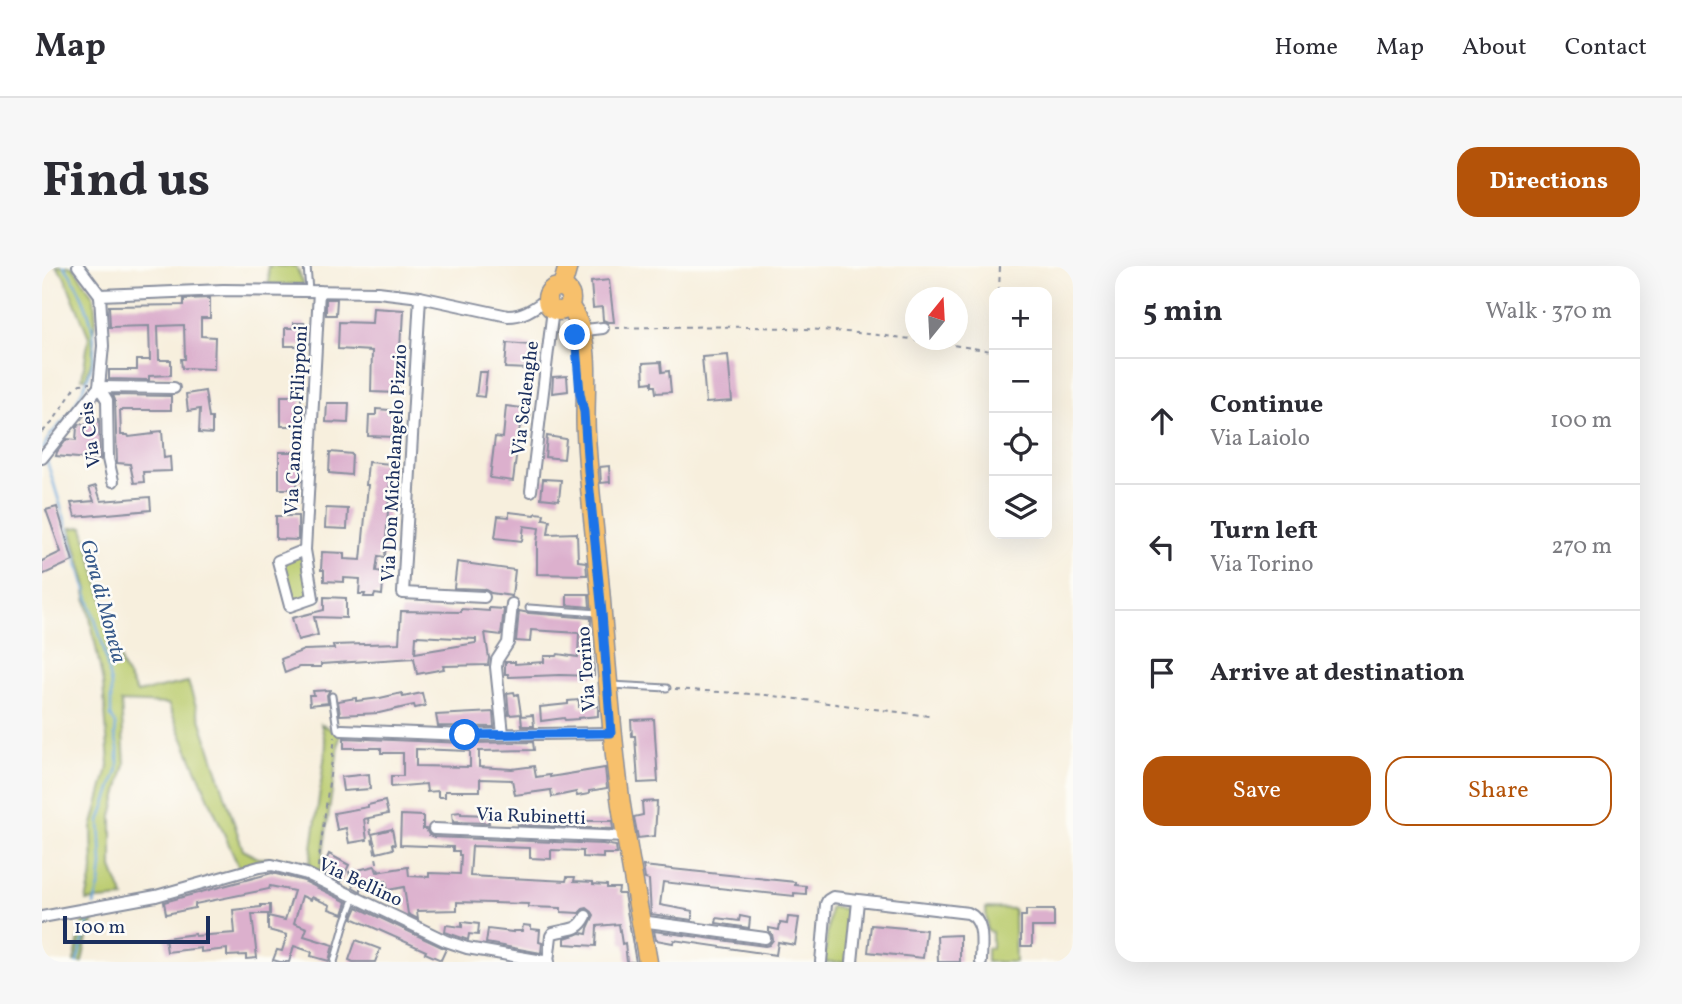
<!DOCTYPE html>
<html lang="en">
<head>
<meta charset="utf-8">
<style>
  body { margin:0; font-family:Vollkorn,serif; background:#f7f7f7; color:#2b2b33 }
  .controls { position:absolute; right:21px; top:21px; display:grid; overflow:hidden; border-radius:14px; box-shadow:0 7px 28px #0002 }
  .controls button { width:63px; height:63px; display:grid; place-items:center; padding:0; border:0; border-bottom:2px solid #e1e1e2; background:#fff; color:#2b2b33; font:35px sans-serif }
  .compass { position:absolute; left:863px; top:21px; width:63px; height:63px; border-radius:50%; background:#fff; box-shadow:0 7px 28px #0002; rotate:18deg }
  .scale { position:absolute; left:21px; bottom:18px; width:147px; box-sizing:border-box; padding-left:7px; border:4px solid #1b2f5e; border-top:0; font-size:19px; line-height:24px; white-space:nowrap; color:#1b2f5e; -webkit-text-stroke:5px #fdfcf7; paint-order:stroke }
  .stop { position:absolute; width:21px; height:21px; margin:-16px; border:5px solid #1a73e8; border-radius:50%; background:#fff }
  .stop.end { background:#1a73e8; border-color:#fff; box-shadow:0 2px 7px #0008 }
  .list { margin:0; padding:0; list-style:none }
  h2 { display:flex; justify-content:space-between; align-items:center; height:91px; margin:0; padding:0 28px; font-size:30px }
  h2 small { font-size:23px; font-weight:400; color:#7c7c81 }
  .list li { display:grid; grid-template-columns:46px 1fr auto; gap:21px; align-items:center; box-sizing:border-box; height:126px; padding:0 28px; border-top:2px solid #e1e1e2 }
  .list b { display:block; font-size:26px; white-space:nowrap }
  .list p { margin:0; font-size:23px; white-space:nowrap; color:#7c7c81 }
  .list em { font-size:23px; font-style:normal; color:#7c7c81 }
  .actions { display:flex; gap:14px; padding:21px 28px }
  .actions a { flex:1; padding:16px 0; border:2px solid #b45309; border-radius:21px; text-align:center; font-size:24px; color:#b45309 }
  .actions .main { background:#b45309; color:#fff }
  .icon { flex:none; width:38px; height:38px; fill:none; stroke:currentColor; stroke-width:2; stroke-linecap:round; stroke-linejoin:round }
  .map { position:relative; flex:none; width:1031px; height:696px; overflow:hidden; border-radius:21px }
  header { display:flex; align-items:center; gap:42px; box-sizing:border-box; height:98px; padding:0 35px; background:#fff; border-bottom:2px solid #e1e1e2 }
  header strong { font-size:33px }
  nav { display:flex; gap:38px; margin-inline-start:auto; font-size:24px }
  .intro { display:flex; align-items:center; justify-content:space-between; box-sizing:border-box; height:168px; padding:0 42px }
  h1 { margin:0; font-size:49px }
  .button { padding:18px 32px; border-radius:21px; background:#b45309; color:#fff; font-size:24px; font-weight:700 }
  main { display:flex; gap:42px; padding:0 42px }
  aside { flex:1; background:#fff; border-radius:21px; box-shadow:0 7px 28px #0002 }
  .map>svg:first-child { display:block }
  .green { fill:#bbcc6f; stroke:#6b7e66; stroke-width:2 }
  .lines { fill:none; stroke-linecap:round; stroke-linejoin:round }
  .stream { stroke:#69a6db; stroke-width:2.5 }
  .building { fill:#dcb0cd; fill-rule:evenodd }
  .lane-casing { stroke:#898f9e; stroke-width:9 }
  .street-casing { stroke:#898f9e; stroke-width:14 }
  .primary-casing { stroke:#898f9e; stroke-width:21 }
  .path { stroke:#898f9e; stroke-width:2; stroke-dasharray:5 5; stroke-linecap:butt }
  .lane { stroke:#fff; stroke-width:5 }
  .street { stroke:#fff; stroke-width:10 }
  .primary { stroke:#f7c06c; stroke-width:18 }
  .route { stroke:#1a73e8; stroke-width:9 }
  .labels { text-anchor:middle; stroke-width:5; stroke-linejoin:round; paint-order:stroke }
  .street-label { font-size:19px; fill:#1b2f5e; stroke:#fdfcf7 }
  .water-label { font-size:21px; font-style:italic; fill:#36598a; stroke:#fdfcf7 }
</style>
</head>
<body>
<header>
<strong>Map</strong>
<nav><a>Home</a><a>Map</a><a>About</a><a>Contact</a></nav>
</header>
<div class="intro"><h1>Find us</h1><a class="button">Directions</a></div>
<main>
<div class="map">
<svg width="1031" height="696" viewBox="0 0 1031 696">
  <rect width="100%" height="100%" fill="#fdfcf7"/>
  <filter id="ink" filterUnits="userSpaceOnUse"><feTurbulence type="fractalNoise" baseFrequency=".0143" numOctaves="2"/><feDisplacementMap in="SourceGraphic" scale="14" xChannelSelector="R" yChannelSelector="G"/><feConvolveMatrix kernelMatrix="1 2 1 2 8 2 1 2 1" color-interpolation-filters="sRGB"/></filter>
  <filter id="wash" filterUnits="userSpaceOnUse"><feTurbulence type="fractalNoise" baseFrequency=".00686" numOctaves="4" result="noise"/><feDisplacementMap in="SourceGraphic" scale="28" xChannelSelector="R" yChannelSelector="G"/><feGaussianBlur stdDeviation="1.57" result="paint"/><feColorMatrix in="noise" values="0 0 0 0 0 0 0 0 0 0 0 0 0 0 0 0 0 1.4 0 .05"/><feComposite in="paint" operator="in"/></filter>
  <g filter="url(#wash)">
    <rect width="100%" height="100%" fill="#f7efdd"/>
    <!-- green -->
    <g class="green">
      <polygon points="14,0 31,0 52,31 54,54 51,66 51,90 44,112 40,112 47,71 22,10"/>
      <polygon points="226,0 254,0 262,19 227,18"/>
      <polygon points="41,261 80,400 95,427 146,416 201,584 216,592 245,592 256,596 268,597 284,480 279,458 298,468 278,609 249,598 223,596 197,602 126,438 79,436 83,498 70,550 70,602 82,632 44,635 51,605 50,562 67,498 61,417 43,326 46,324 29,262"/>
      <polygon points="263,284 271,332 248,340 236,295"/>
      <polygon points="788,641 812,644 807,696 782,696"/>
      <polygon points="944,642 972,643 973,696 945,696 945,682 950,682 950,666 945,665"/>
      <polygon points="54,649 45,671 40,696 32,696 42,651"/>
    </g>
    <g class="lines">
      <!-- stream -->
      <g class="stream">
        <path d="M2,182C6,167 19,160 28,148C31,143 34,138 36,133C56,97 57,71 41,33C36,21 31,11 22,0"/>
        <polyline points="4,192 62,383 69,420 69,450 74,459 73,469 76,482 76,503 58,555 60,599 58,617 52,639"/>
        <polyline points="35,696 49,646"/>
      </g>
    </g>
    <g id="blocks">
      <!-- building -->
      <g class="building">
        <polygon points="567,14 572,56 566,56 561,54 560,41 551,42 549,16"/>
        <polygon points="168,32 168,52 159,52 159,70 173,71 172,103 140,102 139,93 143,93 142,59 116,60 117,94 129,94 129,109 107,110 107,114 67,113 67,104 95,104 95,94 108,94 107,60 68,61 67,40 142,39 142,33"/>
        <polygon points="284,33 295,33 294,49 284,49"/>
        <polygon points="331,42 362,44 361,64 359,64 356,127 329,126 330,85 296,83 297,56 330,57"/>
        <polygon points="252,57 263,57 262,80 243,80 243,62 252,62"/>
        <polygon points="465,77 489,79 487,103 463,102"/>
        <polygon points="686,89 690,135 664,137 660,91"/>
        <polygon points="619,96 620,106 627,105 629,126 614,127 613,120 610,120 610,116 602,117 601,97"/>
        <polygon points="437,106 445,106 442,131 434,130"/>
        <polygon points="525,110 526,125 510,127 511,111"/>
        <polygon points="163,125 167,152 170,152 170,168 157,167 158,143 146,145 144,128"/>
        <polygon points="71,129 129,130 129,144 78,144 79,169 86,169 87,171 111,168 111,166 120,165 122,192 128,191 129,205 101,206 102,216 92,217 88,198 75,197 73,134"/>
        <rect x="239" y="130" width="20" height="30"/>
        <polygon points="285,137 307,137 306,157 284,156"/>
        <polygon points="464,140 489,143 486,160 478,159 471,215 448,212 453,171 461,172"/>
        <polygon points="334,143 348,144 348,149 355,149 354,171 326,170 327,149 334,149"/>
        <polygon points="46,152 57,153 58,194 14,190 15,186 25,173 34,174 35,161 37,158 45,159"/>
        <polygon points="505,170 524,173 522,193 503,191"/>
        <polygon points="237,186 255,186 255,200 259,200 259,215 255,215 255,223 237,223"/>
        <polygon points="288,186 310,188 309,209 287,207"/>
        <polygon points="326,196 349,198 343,291 336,290 334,305 342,306 340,329 333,328 332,331 322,331 323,328 317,328 318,313 302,312 302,316 282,315 282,304 279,304 280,286 302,287 302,293 319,294 326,219 324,219"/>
        <polygon points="567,200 568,216 559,217 558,201"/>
        <polygon points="501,213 519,214 517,234 499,232"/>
        <polygon points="54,220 59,235 108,231 109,244 33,251 29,237 52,235 47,222"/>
        <polygon points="15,241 31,295 0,309 0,295 19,286 4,244"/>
        <polygon points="284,242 306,243 305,263 283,262"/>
        <polygon points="467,246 493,249 494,247 502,248 501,253 508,254 506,268 535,267 536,295 544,296 545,309 495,308 495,277 497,262 482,260 480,275 453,272 456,250 467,251"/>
        <polygon points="234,250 256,250 256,274 234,273"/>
        <polygon points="415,296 473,304 470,330 449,327 442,323 412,322"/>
        <polygon points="525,328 547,328 548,341 525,339"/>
        <polygon points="282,331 304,332 304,352 272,351 276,369 256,374 250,352 282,344"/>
        <path d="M447,342L462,343L459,369L443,367L447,392L446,399L401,400L402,403L375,408L372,392L279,398V401H257L243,407L239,393L262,384L292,383L291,379L357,377L359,345L419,346V343L447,345ZM374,370L434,373V377L373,387Z"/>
        <polygon points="477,345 487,347 549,352 548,381 551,381 552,410 518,409 467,411 466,408 463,408 463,396 473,396 473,398 502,396 502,390 515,390 516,388 536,391 537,367 489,364 488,376 474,375"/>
        <polygon points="288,424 285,429 286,437 268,439 267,429 272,429 271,425"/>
        <polygon points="472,426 473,429 476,428 479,448 467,449 465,427"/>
        <polygon points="360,427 361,431 380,427 383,440 373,442 372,439 337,447 298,449 296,435 314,432 314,435 338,432"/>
        <polygon points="537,434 537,441 556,440 556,450 536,452 536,453 523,454 522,452 499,455 498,441 526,438 526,435"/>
        <polygon points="451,446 452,461 396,460 394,449"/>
        <polygon points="491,449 492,460 480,460 479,450"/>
        <polygon points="612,453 616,516 596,517 593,470 590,470 589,454"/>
        <path d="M302,472L423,477L491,476L492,484L437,485V501L470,503L492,500L494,511L508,509V511L563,502L565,522L547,525V528L535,530L534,526L510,531L509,524L473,529L470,514L438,513V525H403V531H396V525L385,526L384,518L349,521V510H361V487H339V482H302ZM374,483L428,485V501L374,500Z"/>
        <polygon points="327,508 328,523 301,525 299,511"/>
        <polygon points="343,535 346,548 322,553 325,574 307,577 304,562 295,564 292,547 326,541 326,539"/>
        <polygon points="615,535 613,570 596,572 592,551 601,549 600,536"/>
        <polygon points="419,546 419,548 445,549 447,557 411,556 410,547"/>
        <polygon points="484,548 485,555 570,555 571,563 476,559 474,549"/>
        <polygon points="359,549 381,550 381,563 384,563 387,569 392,571 561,578 574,580 575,588 561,588 561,592 541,591 541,585 509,584 509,593 488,592 488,582 430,580 428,610 524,615 525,611 533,611 532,615 551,616 551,618 565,619 565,622 577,622 576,628 582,628 594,696 585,696 583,677 580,678 577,658 555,660 554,680 523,678 523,672 539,667 545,668 546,662 552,649 550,646 545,642 541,643 537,647 519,646 519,642 486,641 487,638 415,636 415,644 375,645 376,653 366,648 362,621 346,624 344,615 319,621 319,625 318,625 311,621 307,606 333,600 335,606 366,601 367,610 387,611 387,607 418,608 419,589 417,589 417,585 411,585 411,581 358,579"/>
        <polygon points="350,563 353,579 350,578 351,583 335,587 330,568"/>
        <polygon points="287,588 307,599 299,616 282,608 285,603 281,601"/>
        <polygon points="601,600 753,616 753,619 764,620 764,628 752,627 752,630 621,616 618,639 651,645 650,654 609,648 607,614 603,613"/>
        <polygon points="230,607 262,615 305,636 301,648 287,643 288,639 270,631 269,634 260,630 252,657 265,662 262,670 291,679 287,695 269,690 270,686 252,680 247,696 238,696 231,694 235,684 240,685 245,669 226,664 226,650 243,654 252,625 228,620 227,623 153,638 153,642 124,648 122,636"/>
        <polygon points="219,639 228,639 228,648 210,648 215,692 204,693 204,689 185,690 185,683 159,686 159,682 125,686 123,672 153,668 153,670 193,667 191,644 219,641"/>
        <polygon points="315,641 404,683 399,694 383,687 384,685 310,652"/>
        <polygon points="984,644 1012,644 1012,661 990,661 990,680 979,680 979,650 984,650"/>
        <polygon points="698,650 708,652 707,662 674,657 675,652 697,655"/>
        <polygon points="746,651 757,652 753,679 736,676 734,689 632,674 631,677 614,674 612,665 723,680 727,679 731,674 730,668 727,665 727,662 737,664 738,657 745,658"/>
        <polygon points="420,656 437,658 436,669 427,668 426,674 403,666 404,659 420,661"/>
        <polygon points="481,659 489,660 489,663 498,664 497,676 500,677 499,687 444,677 446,663 471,666 471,665 480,665"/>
        <polygon points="829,659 884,664 881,692 826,686"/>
        <polygon points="918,669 918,696 896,696 895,670"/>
        <polygon points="314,674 338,683 333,696 311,696 307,694"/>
      </g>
    </g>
  </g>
  <g filter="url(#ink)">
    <use href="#blocks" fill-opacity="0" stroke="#898f9e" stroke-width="2"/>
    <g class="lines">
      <!-- lane casing -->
      <g class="lane-casing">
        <g id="lane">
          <polyline points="265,0 267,25"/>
          <polyline points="487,342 557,347"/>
          <polyline points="569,419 625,422"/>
          <polyline points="290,430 295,463 300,464"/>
          <polyline points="292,696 304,654 313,631"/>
        </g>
      </g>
      <!-- street casing -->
      <g class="street-casing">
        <g id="street">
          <polyline points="36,0 58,29"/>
          <path d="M58,29L181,24L336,26L378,31L466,50C482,50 492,42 505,33"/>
          <polyline points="58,29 61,80 57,121 65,134 66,193 71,215"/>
          <polyline points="378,31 361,327 442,331"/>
          <polyline points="535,65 561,62"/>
          <polyline points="0,192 57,121 132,122"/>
          <polyline points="489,225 511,43"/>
          <polyline points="263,284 236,295 248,340 271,332 263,284 277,25"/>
          <polyline points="300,464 423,469 569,467"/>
          <polyline points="461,468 454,401 455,394 466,377 470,338"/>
          <polyline points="392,563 584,571"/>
          <polyline points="0,651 114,630 217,601 230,599 265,608 404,675 425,682 507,696"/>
          <polyline points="599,655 723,672"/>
          <path d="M506,696L509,670L511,667C527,662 536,666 544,650"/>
          <path d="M779,696L784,638L786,634L791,631L926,647C944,655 939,679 939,696"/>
          <polyline points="810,696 816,635"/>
        </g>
      </g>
      <!-- primary casing -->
      <g class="primary-casing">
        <g id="primary">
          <polyline points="520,21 526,0"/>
          <circle cx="517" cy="33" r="12"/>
          <path d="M527,39C553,75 541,126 544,168C547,229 556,288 560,348C566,412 570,475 579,539C587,591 597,644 606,696"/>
        </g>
      </g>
      <!-- path -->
      <g class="path">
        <polyline points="957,26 958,0"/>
        <path d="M573,62C654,60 735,59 815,67C860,71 905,78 949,85L952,81"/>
        <polyline points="0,166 10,157 33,122 38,118 48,117"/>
        <polyline points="633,423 724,429 887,450"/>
        <polyline points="326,553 343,635"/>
        <polyline points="276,601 293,471"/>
      </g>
      <!-- lane -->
      <use href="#lane" class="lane"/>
      <!-- street -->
      <use href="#street" class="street"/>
      <!-- primary -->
      <use href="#primary" class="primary"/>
    </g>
  </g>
  <g class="lines" filter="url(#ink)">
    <!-- route -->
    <polyline class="route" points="423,469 569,467 560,347 546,205 542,146 538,127 533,69"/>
  </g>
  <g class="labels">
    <!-- street labels -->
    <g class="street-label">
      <text transform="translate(482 132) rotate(-83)" y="7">Via Scalenghe</text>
      <text transform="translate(253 154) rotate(-87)" y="7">Via Canonico Filipponi</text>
      <text transform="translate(47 169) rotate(-97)" y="7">Via Ceis</text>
      <text transform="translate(351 197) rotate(-87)" y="7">Via Don Michelangelo Pizzio</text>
      <text transform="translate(543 403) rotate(-94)" y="7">Via Torino</text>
      <text transform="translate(489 549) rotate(2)" y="7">Via Rubinetti</text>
      <text transform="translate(319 615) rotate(25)" y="7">Via Bellino</text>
    </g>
    <!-- water labels -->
    <g class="water-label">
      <text transform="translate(62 335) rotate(75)" y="7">Gora di Moneta</text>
    </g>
  </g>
</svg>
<div class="controls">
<button>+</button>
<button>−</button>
<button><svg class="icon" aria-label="locate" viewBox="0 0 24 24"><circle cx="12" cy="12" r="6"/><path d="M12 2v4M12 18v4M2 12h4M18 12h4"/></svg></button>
<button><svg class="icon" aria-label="layers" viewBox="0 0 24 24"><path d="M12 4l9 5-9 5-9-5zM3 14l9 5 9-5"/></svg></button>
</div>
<svg class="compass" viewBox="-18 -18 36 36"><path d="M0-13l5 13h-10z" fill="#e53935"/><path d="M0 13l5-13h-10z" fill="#7c7c81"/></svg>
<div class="scale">100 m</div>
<div class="stop" style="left:423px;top:469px"></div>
<div class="stop end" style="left:533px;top:69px"></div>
</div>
<aside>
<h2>5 min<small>Walk · 370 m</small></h2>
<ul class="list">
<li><svg class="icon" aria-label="ahead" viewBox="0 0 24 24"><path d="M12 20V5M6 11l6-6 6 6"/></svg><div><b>Continue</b><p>Via Laiolo</p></div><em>100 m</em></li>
<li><svg class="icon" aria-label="left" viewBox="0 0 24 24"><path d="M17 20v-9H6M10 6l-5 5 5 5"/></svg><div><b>Turn left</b><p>Via Torino</p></div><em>270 m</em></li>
<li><svg class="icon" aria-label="arrive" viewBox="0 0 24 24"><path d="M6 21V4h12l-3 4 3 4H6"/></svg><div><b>Arrive at destination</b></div></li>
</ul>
<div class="actions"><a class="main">Save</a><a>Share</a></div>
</aside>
</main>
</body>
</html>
